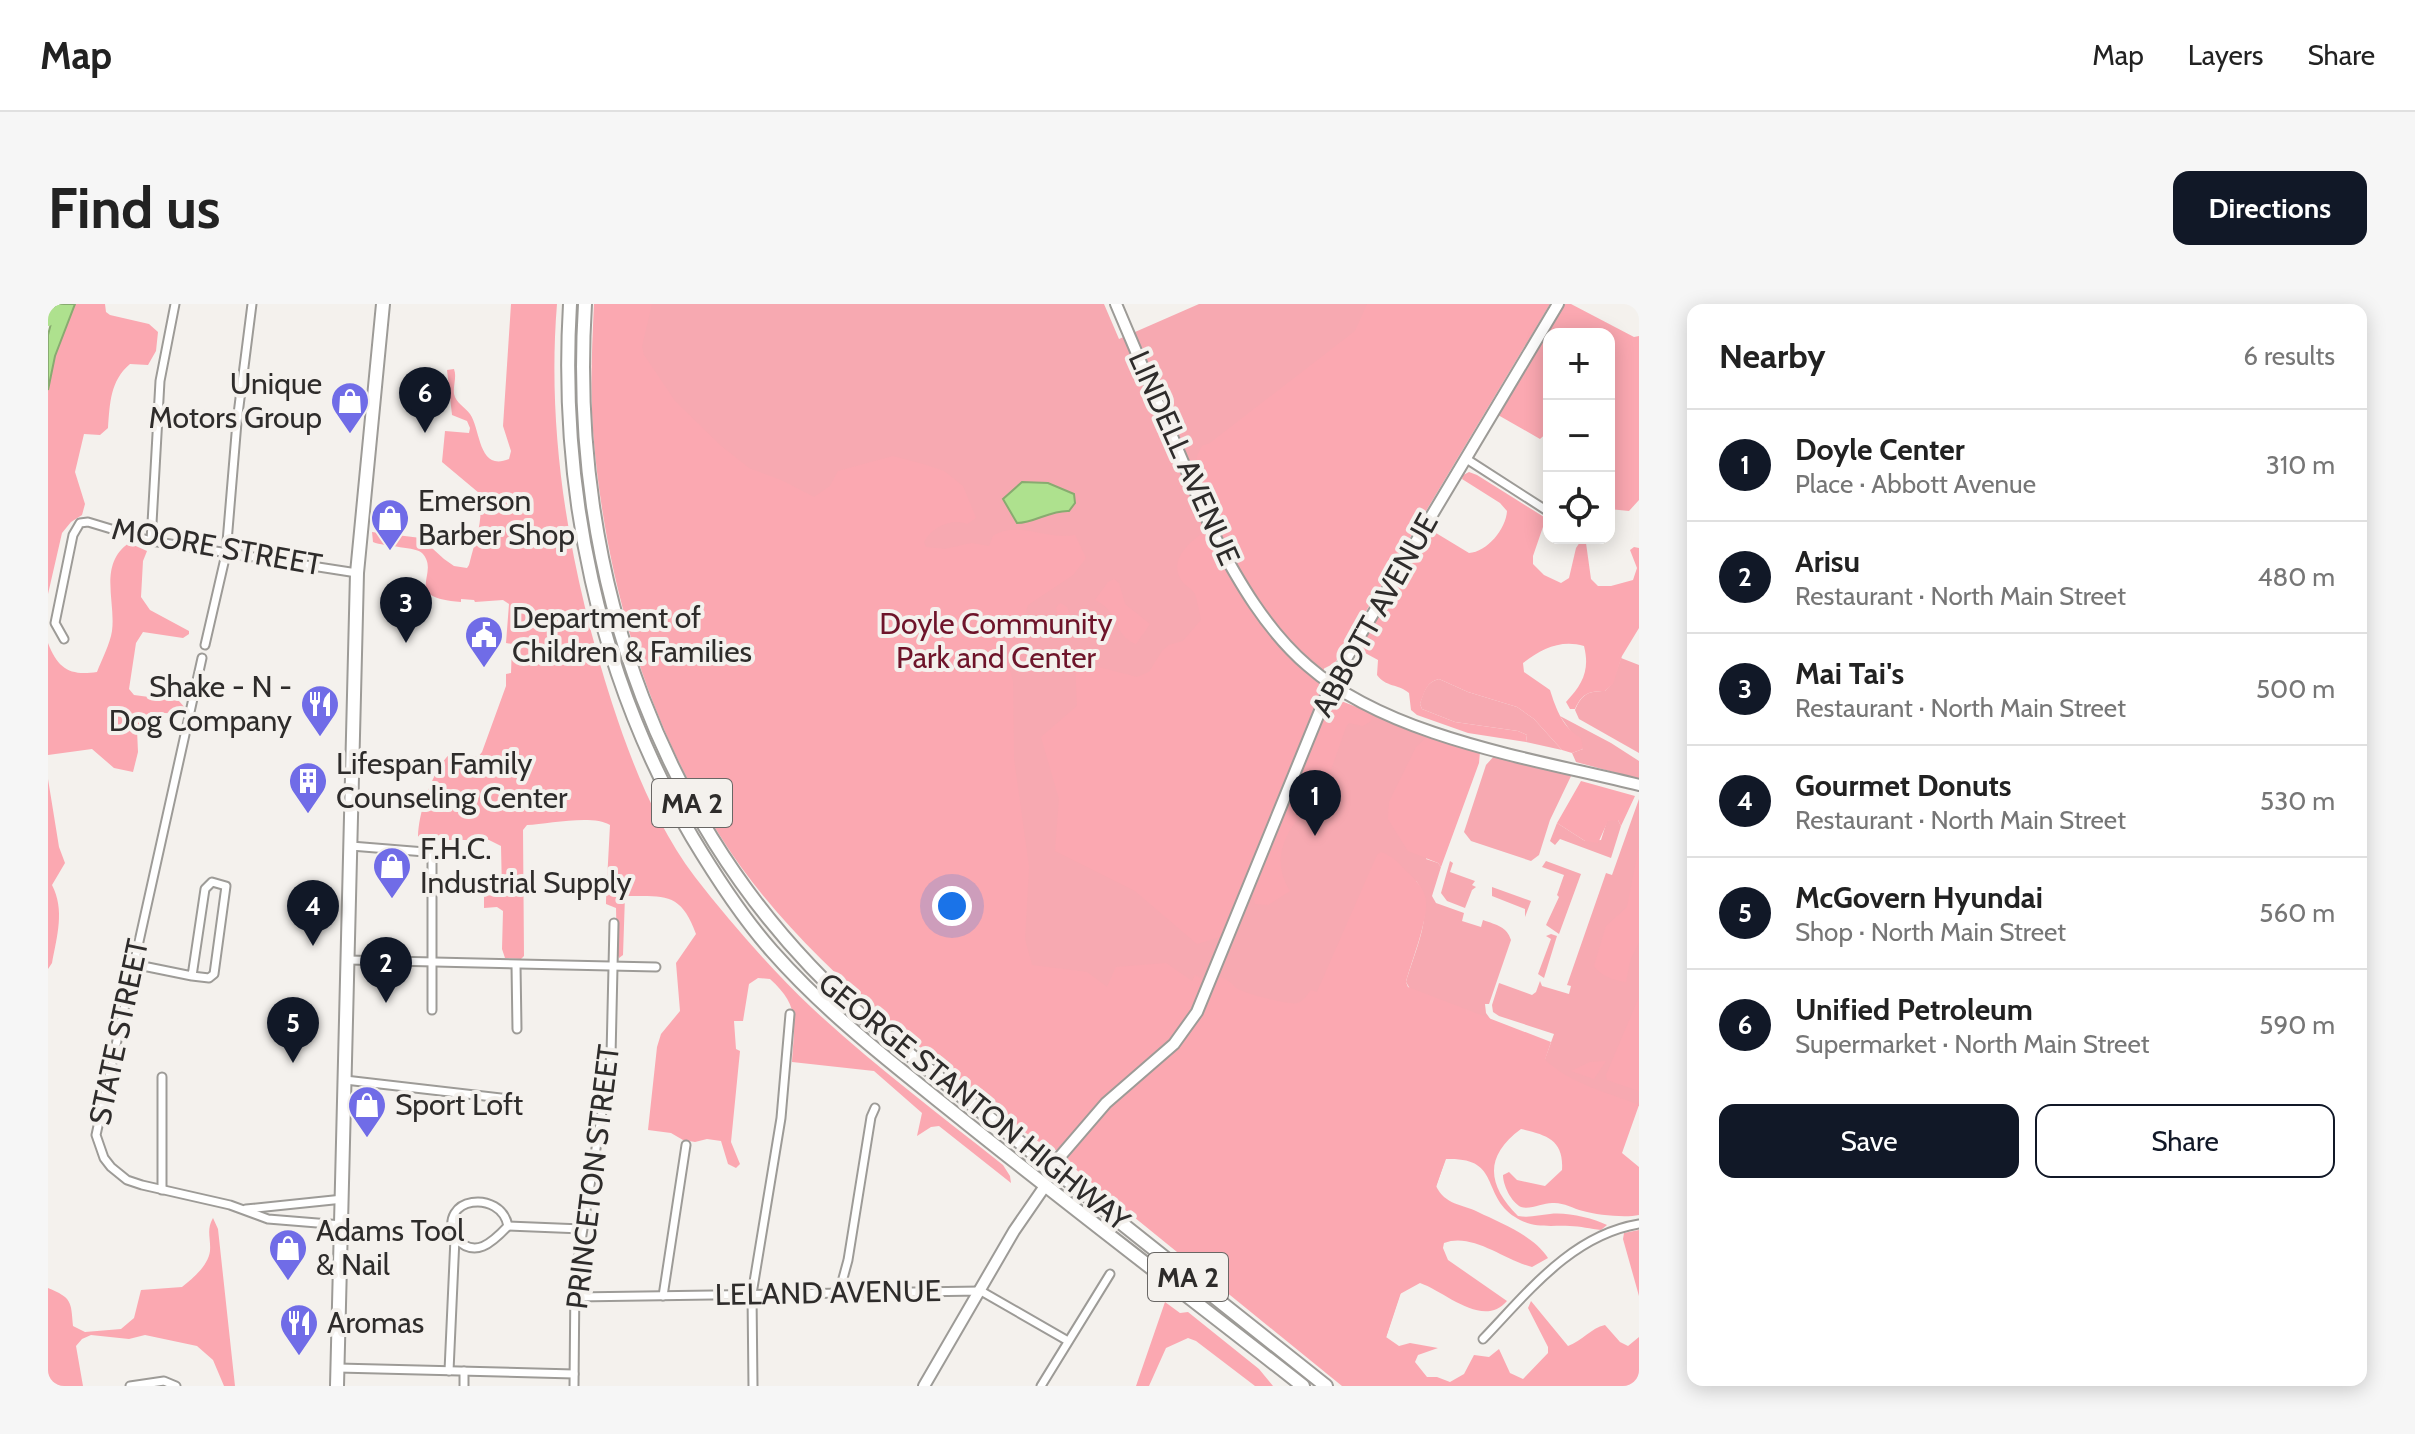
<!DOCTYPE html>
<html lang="en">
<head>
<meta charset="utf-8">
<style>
  body { margin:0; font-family:Cabin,sans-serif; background:#f6f6f6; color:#222 }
  .controls { position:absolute; right:24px; top:24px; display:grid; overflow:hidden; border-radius:16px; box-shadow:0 4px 20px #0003 }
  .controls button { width:72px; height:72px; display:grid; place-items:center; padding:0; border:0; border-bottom:2px solid #e0e0e0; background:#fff; color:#222; font:40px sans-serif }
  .you { position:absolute; left:904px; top:602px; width:28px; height:28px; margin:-20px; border:6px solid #fff; border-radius:50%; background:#1a73e8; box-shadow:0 0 0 12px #1a73e833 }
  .badge { display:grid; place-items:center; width:52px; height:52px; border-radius:50%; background:#111827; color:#fff; font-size:26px; font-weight:700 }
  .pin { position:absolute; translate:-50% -66px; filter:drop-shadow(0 2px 4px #0008) }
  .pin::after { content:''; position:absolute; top:42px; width:28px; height:24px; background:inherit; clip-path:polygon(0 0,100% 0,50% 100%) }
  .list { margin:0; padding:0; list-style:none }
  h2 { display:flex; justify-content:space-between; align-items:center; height:104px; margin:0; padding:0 32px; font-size:34px }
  h2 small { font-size:26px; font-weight:400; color:#767676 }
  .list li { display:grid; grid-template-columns:52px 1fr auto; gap:24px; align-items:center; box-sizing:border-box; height:112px; padding:0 32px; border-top:2px solid #e0e0e0 }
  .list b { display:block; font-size:30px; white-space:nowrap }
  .list p { margin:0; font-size:26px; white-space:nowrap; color:#767676 }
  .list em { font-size:26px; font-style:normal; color:#767676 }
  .actions { display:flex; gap:16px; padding:24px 32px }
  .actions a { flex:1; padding:18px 0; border:2px solid #111827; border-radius:16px; text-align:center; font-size:28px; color:#111827 }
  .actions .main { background:#111827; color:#fff }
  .icon { flex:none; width:44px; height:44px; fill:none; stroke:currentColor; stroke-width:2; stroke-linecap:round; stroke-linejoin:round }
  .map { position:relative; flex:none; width:1591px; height:1082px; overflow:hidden; border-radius:16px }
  header { display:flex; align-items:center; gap:48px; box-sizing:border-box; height:112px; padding:0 40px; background:#fff; border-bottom:2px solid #e0e0e0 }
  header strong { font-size:38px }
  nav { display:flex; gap:44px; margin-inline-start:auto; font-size:28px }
  .intro { display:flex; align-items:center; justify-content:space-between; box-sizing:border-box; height:192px; padding:0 48px }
  h1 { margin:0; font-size:56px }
  .button { padding:20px 36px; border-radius:16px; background:#111827; color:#fff; font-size:28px; font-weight:700 }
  main { display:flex; gap:48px; padding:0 48px }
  aside { flex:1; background:#fff; border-radius:16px; box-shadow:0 4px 20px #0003 }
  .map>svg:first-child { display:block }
  .green { fill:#f7a9b1 }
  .forest { fill:#fba8b1 }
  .water { fill:#aee18e; stroke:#88ab70; stroke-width:2 }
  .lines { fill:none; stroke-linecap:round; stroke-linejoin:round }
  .river { stroke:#aee18e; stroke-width:14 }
  .street-casing { stroke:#9d9b97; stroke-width:11 }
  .secondary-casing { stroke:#9d9b97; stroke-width:14 }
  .highway-casing { stroke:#9d9b97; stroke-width:16 }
  .street { stroke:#fff; stroke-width:7 }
  .secondary { stroke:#fff; stroke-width:10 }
  .highway { stroke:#fff; stroke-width:12 }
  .labels { text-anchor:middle; stroke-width:8; stroke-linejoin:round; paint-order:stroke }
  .shield { fill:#f4f1ed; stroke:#696765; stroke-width:2 }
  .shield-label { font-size:28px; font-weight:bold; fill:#2e2c2b }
  .poi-label { font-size:30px; fill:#2e2c2b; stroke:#f4f1ed; text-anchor:start }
  .street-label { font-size:30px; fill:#2e2c2b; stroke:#f4f1ed }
  .park-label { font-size:30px; fill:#6e142a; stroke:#f4f1ed }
</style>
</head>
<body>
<header>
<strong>Map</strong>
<nav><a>Map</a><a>Layers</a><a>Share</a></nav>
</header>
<div class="intro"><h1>Find us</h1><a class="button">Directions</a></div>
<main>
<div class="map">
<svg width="1591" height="1082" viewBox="0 0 1591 1082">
  <rect width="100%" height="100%" fill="#f4f1ed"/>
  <!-- green -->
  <g class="green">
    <path d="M554,0H1056L1071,35L1151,0H1497L1276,365L1270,385L1285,394L1345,419L1422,445L1378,555L1390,559L1393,563L1384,592L1388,599L1416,609L1414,617L1433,623L1435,616C1449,621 1459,623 1463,636L1441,700H1437L1438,709L1443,716L1362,685L1358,678C1366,648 1389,604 1368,577L1325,680L1497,755L1506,730L1451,712L1445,708L1444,701L1451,679L1484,691L1488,688L1492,677L1494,682L1521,690L1523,682L1519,681L1558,569L1564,571L1591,495V802L1418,793L1322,1082L990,833Z"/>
    <path d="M1573,354L1591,361V449L1531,415L1527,406C1534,390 1540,387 1557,387L1564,380Z"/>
    <path d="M1391,375L1420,388L1469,403L1486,415L1514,446L1478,438L1479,431L1470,427L1407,418L1374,405L1372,400C1376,388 1378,378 1391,375Z"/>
    <polygon points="1512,412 1563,439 1591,457 1591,475 1528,458 1524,449 1535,445"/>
    <polygon points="1447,451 1524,470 1502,516 1491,551 1483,557 1423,537 1416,528 1438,461"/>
    <polygon points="1564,515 1570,516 1573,522 1563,554 1512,535 1507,541 1502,537 1509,519 1537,537 1553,536 1559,517"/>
    <polygon points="1402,557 1405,559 1402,568 1427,577 1424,581 1428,583 1424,586 1417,604 1399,597 1393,589"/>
    <polygon points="1498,557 1533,570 1511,630 1498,621 1511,593 1509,591 1516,571 1494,563"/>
    <polygon points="1444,583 1483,597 1477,613 1477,605 1444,592"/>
    <polygon points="1503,630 1509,632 1496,674 1490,670 1503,635 1498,632"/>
  </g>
  <!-- forest -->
  <g class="forest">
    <path d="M27,0H57L58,8L62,11L101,20L110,28L108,47L100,61L82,60C62,77 62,99 60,124L52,131L36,130L27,168L37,200L34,211L23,218L14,229L0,290V86L7,52Z"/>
    <path d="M463,0H509C498,134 523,271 564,399C584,460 608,521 647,573C682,618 722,664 764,704C824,760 891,810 955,861L962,872L963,879L891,822L883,823L869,832L874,809L826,767L744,758C746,719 753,703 722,675L710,674L701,680L695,717H686L688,745L692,747L683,838L692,860L688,864L680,860L673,837L659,835L647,838L635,836L623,829L600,826L609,743L613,730L632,707L628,659L648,630C633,588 617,592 577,592L575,651L571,654L569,649L568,604L558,600V596L562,521C545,510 499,520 479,521L475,526L476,652L473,655L457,654L454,645L455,607L449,603L436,604V591L452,592L454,589L453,542L441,536H375L370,532C371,506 385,464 404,448L430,453L434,448L458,382V370L463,369L464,340L458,339L461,300L455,296L427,298L426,296L413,295V298C351,293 394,270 374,249C369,243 337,243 325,238L324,228L373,234L396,255L406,262L419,264L421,261C428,232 436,219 431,189L394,158L397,127L421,129L422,124L419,117L404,111L399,66L406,65C409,73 405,81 406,90C408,99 417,103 422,110C433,126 430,168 461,155L463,147L455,122Z"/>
    <path d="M546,0H604L594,42L596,51L627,97L672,141L701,164L733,176L766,193L782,182L790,167L845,152L875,160L896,167L915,182L928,214L919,220C903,214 884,223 876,238L878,243L897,245L923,239L941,242L945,232C971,216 999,237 1027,231L1038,254L1025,271L980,301L974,321L957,329L954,338L965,377L966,455L981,563L977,635L984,661L1039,668L1059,683L1068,663L1118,659L1144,677L1147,671L1157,677L1134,721L1052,798L1012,841L1006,845C985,837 968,821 951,807C923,785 894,762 867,739C803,686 742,630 693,563C603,437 557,280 545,127C542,85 544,42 546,0Z"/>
    <path d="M1319,0H1502L1287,359L1277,364C1265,355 1253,347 1243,337C1214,307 1140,194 1149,153C1150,149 1152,146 1154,142L1162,139L1307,27Z"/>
    <polygon points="1517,0 1523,0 1586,33 1591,32 1591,196 1581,207 1561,205 1561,30 1501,30 1501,127 1492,135 1450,111"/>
    <path d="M1421,168L1429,171L1496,213L1497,217L1485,252V260L1496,271L1513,279L1521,274L1528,244L1532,238L1538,239L1543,275L1550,282H1563L1585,276L1589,264L1582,246L1586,243L1591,244V324L1574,352L1565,380L1557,387C1540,387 1534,390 1527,405H1522L1518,398C1535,380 1542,366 1536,342C1513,335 1493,345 1475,359L1476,368L1502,386C1508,405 1515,424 1533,434L1535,445L1524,449L1514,446L1486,415L1469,403L1420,388L1391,375C1378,378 1377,388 1372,400L1374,405L1407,418L1470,427L1479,431L1478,438L1420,429L1369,411L1363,406L1361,389C1351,380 1337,383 1329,371L1330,356L1308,344L1377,228L1383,226L1421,249C1439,248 1458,225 1459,207L1452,199L1414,175L1415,171Z"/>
    <path d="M1155,229L1159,230C1180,270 1203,313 1234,346C1245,357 1271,370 1272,386L1175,632L1149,640L1087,587L1007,547L1011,495L993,433L1029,402L1027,357L1089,373L1101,368L1114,347L1121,341L1135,337L1153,316C1151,307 1150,298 1147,290C1144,284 1138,283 1134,277C1120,258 1140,239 1155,229Z"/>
    <path d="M81,239L99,247L95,257L93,293L102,306L141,327V330L135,334L95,328L88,339L81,385L86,391L131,397L138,405L131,410L103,408L93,414L89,426L90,448L85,468L66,464L44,445L0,451V339C10,365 22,372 49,368C54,355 62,340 64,327C68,298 50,260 81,239Z"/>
    <path d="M1066,275L1071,279L1077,300L1102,320L1088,340C1064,331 1075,310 1047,296L1060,278Z"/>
    <polygon points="1012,299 1019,303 1026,322 1018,331 1014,331 1008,304"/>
    <polygon points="1285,394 1322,408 1323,417 1315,422 1301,419 1298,423 1273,494 1266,499 1247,476 1277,402"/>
    <polygon points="1381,431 1432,448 1431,459 1393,563 1390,559 1360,547 1340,515 1341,498 1368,443"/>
    <path d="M0,475L11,543L17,559L4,581C17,606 9,632 4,659L0,665Z"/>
    <polygon points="1533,477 1587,492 1573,522 1570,516 1560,517 1550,539 1537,537 1509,519"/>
    <path d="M1245,482L1249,483L1260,503C1237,527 1222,556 1242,587L1220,601L1207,600L1204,588Z"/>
    <path d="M1591,542V638L1582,657L1578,678C1565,676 1553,672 1546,662L1558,622L1579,603Z"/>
    <path d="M1333,548C1344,552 1350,558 1358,567C1366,574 1374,582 1377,592C1383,610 1363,658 1358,678L1360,683L1503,738L1497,756C1523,780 1558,788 1591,801L1574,849L1591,863V911C1577,914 1549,911 1535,907C1524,904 1515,898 1504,899C1495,899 1482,906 1473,903C1463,898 1455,881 1455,871L1461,868L1469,876L1497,882L1514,866C1516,836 1499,831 1473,825C1436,852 1439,881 1470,912C1482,914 1491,911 1502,910C1519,908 1544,914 1559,921L1553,926C1543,925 1532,922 1522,922C1502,921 1485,925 1467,913C1432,890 1454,853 1398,855L1388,882C1397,901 1414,900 1430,908C1453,919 1486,932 1500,954L1484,963C1456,956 1424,928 1396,939L1395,944L1400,956L1459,997C1435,1025 1398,988 1372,979L1352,990L1338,1033L1351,1042L1362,1039L1390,1044L1370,1051L1367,1058L1379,1073H1389L1402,1078L1416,1070L1426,1051L1441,1053L1451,1045L1462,1069L1475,1075L1500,1049V1043L1480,1004L1483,997L1520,1042C1534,1037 1543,1024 1557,1021L1572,1038L1580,1042L1591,1033V1082H1294L1033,870L1024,862L1019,850L1046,817L1149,715L1168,676L1172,673C1181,676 1182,678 1187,683C1193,689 1243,702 1250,699C1256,697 1259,691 1263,686L1269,688L1329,551Z"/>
    <polygon points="1591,693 1591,787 1559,776 1558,771"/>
    <polygon points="1558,757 1546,775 1523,767 1542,758"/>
    <path d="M165,914L170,925L187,1082H176L165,1056L149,1042L97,1031L81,1035L43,1031L34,1035L28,1042L35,1082H0V984C24,994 23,997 25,1022L37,1028L73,1025L86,1014L93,986L134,983C145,974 160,962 162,947C163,934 158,926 165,914Z"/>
    <polygon points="1591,926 1591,992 1575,935 1576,929"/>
    <polygon points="1117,998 1132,1009 1140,1008 1211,1065 1225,1082 1207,1082 1148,1037 1140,1034 1118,1044 1101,1082 1088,1082"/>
  </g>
  <!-- water -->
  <g class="water">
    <polygon points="8,0 27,0 7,52 0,86 0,31"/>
    <path d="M974,178L1000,179L1026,190L1027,199L1021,207C1002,206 987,219 969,219L955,195Z"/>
  </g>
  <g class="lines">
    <!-- river -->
    <polyline class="river" points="0,15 5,0"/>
    <!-- street casing -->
    <g class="street-casing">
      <g id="street">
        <polyline points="1417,154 1501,208"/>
        <polyline points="103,237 112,77 127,0"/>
        <polyline points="16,335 7,319 25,231 32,219 40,218 103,237 309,269"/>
        <polyline points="157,341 178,250 189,118 204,0"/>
        <polyline points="154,354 48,831 56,854 63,863 79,876 94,881 182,901 220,915 294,921"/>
        <polyline points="303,542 377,548 384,553 384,706"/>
        <polyline points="300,656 608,663"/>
        <polyline points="85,660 144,672 157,585 164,578 178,582 166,670 161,674 144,672"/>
        <polyline points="468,661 469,725"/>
        <polyline points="114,773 114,886"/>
        <polyline points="297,776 470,796"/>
        <polyline points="198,905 295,895"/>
        <polyline points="460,922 534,925"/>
        <polyline points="791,989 800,956 823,813 827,804"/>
        <polyline points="615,992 638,841"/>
        <polyline points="527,993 933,987 1020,1037"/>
        <path d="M1435,1035C1480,988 1524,931 1591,920"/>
        <polyline points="290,1064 526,1070"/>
        <path d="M401,1067L407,934C389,892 453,885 460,922C444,939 427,955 407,934"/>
        <polyline points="416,1067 416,1082"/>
        <polyline points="82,1082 116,1077 128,1082"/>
        <polyline points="526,1082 527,974 563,752 566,619"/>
        <polyline points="705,1082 704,990 733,814 742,710"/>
        <polyline points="993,1082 1062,970"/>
      </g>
    </g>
    <!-- secondary casing -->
    <g class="secondary-casing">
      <g id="secondary">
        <path d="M1068,0L1165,229C1190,277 1219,327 1260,362C1342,434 1487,455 1591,481"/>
        <polyline points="1003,863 1058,799 1126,740 1149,708 1283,380 1510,0"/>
        <polyline points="876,1082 966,927 997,882"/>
      </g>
    </g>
    <!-- highway casing -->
    <g class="highway-casing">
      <g id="highway">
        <path d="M522,0C511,186 550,372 644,533C668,573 693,612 724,647C782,713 853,766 921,821C1031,909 1144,995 1255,1082"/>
        <path d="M537,0C520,272 613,539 822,719L1278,1082"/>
        <polyline points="289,1082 309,269 335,0"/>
      </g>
    </g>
    <!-- street -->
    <use href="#street" class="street"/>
    <!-- secondary -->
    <use href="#secondary" class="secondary"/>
    <!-- highway -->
    <use href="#highway" class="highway"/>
  </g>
  <!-- icons -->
  <defs>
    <g id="shop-pin" transform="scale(2)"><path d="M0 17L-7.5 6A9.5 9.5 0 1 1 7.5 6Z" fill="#706ce7" stroke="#f4f1ed"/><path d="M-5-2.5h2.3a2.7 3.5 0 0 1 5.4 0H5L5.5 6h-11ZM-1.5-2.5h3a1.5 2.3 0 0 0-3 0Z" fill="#fff"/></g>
    <g id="civic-pin" transform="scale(2)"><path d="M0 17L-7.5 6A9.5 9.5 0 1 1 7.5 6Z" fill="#706ce7" stroke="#f4f1ed"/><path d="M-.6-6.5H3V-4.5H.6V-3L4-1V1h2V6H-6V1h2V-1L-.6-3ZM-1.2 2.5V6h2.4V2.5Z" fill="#fff"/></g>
    <g id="restaurant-pin" transform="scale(2)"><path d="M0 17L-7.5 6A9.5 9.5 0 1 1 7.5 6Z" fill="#706ce7" stroke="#f4f1ed"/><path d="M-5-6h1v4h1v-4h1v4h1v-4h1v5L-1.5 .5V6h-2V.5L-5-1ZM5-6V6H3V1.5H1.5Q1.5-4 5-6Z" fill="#fff"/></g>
    <g id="building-pin" transform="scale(2)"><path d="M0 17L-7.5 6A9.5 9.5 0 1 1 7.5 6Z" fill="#706ce7" stroke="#f4f1ed"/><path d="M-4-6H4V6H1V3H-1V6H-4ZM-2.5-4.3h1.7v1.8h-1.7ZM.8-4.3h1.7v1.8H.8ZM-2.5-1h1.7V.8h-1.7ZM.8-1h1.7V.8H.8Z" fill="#fff"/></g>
  </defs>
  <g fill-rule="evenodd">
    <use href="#shop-pin" x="302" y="97"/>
    <use href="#shop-pin" x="342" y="214"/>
    <use href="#civic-pin" x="436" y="331"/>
    <use href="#restaurant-pin" x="272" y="400"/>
    <use href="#building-pin" x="260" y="477"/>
    <use href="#shop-pin" x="344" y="562"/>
    <use href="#shop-pin" x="319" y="801"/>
    <use href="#shop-pin" x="240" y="944"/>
    <use href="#restaurant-pin" x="251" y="1019"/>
  </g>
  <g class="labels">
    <!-- shield labels -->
    <g class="shield">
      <rect x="604" y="475" width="80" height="48" rx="6"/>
      <rect x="1100" y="949" width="80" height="48" rx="6"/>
    </g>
    <g class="shield-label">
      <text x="644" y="509">MA 2</text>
      <text x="1140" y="983">MA 2</text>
    </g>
    <!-- poi labels -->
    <g class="poi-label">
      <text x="274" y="90" text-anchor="end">Unique<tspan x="274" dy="34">Motors Group</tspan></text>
      <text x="370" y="207">Emerson<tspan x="370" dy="34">Barber Shop</tspan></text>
      <text x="464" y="324">Department of<tspan x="464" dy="34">Children &amp; Families</tspan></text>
      <text x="244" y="393" text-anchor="end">Shake - N -<tspan x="244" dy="34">Dog Company</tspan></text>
      <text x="288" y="470">Lifespan Family<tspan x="288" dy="34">Counseling Center</tspan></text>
      <text x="372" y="555">F.H.C.<tspan x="372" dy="34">Industrial Supply</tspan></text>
      <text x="347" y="811">Sport Loft</text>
      <text x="268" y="937">Adams Tool<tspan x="268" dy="34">&amp; Nail</tspan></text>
      <text x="279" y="1029">Aromas</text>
    </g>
    <!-- street labels -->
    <g class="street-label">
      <text transform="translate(1136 154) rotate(66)" y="10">LINDELL AVENUE</text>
      <text transform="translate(169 243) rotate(10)" y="10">MOORE STREET</text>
      <text transform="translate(1327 311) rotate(-61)" y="10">ABBOTT AVENUE</text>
      <text transform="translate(71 728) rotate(-78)" y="10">STATE STREET</text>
      <text transform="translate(926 798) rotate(39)" y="10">GEORGE STANTON HIGHWAY</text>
      <text transform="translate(545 873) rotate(-83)" y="10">PRINCETON STREET</text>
      <text transform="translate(780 989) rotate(-1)" y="10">LELAND AVENUE</text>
    </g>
    <!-- park labels -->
    <g class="park-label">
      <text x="948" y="330">Doyle Community<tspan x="948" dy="34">Park and Center</tspan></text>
    </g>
  </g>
</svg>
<div class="controls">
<button>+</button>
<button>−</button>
<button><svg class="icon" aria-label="locate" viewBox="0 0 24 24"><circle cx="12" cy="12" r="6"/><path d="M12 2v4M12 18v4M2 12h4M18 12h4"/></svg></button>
</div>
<div class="you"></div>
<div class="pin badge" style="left:1267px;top:532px">1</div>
<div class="pin badge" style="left:338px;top:699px">2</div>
<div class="pin badge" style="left:358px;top:339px">3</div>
<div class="pin badge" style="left:265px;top:642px">4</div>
<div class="pin badge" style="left:245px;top:759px">5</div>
<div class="pin badge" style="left:377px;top:129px">6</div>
</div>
<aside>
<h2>Nearby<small>6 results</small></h2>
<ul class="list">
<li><span class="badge">1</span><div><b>Doyle Center</b><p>Place · Abbott Avenue</p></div><em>310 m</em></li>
<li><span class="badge">2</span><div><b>Arisu</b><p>Restaurant · North Main Street</p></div><em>480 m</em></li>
<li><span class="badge">3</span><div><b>Mai Tai's</b><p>Restaurant · North Main Street</p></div><em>500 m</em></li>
<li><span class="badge">4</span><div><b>Gourmet Donuts</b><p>Restaurant · North Main Street</p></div><em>530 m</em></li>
<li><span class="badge">5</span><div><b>McGovern Hyundai</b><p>Shop · North Main Street</p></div><em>560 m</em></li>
<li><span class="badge">6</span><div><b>Unified Petroleum</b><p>Supermarket · North Main Street</p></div><em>590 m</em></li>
</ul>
<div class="actions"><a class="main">Save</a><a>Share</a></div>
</aside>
</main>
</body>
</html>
